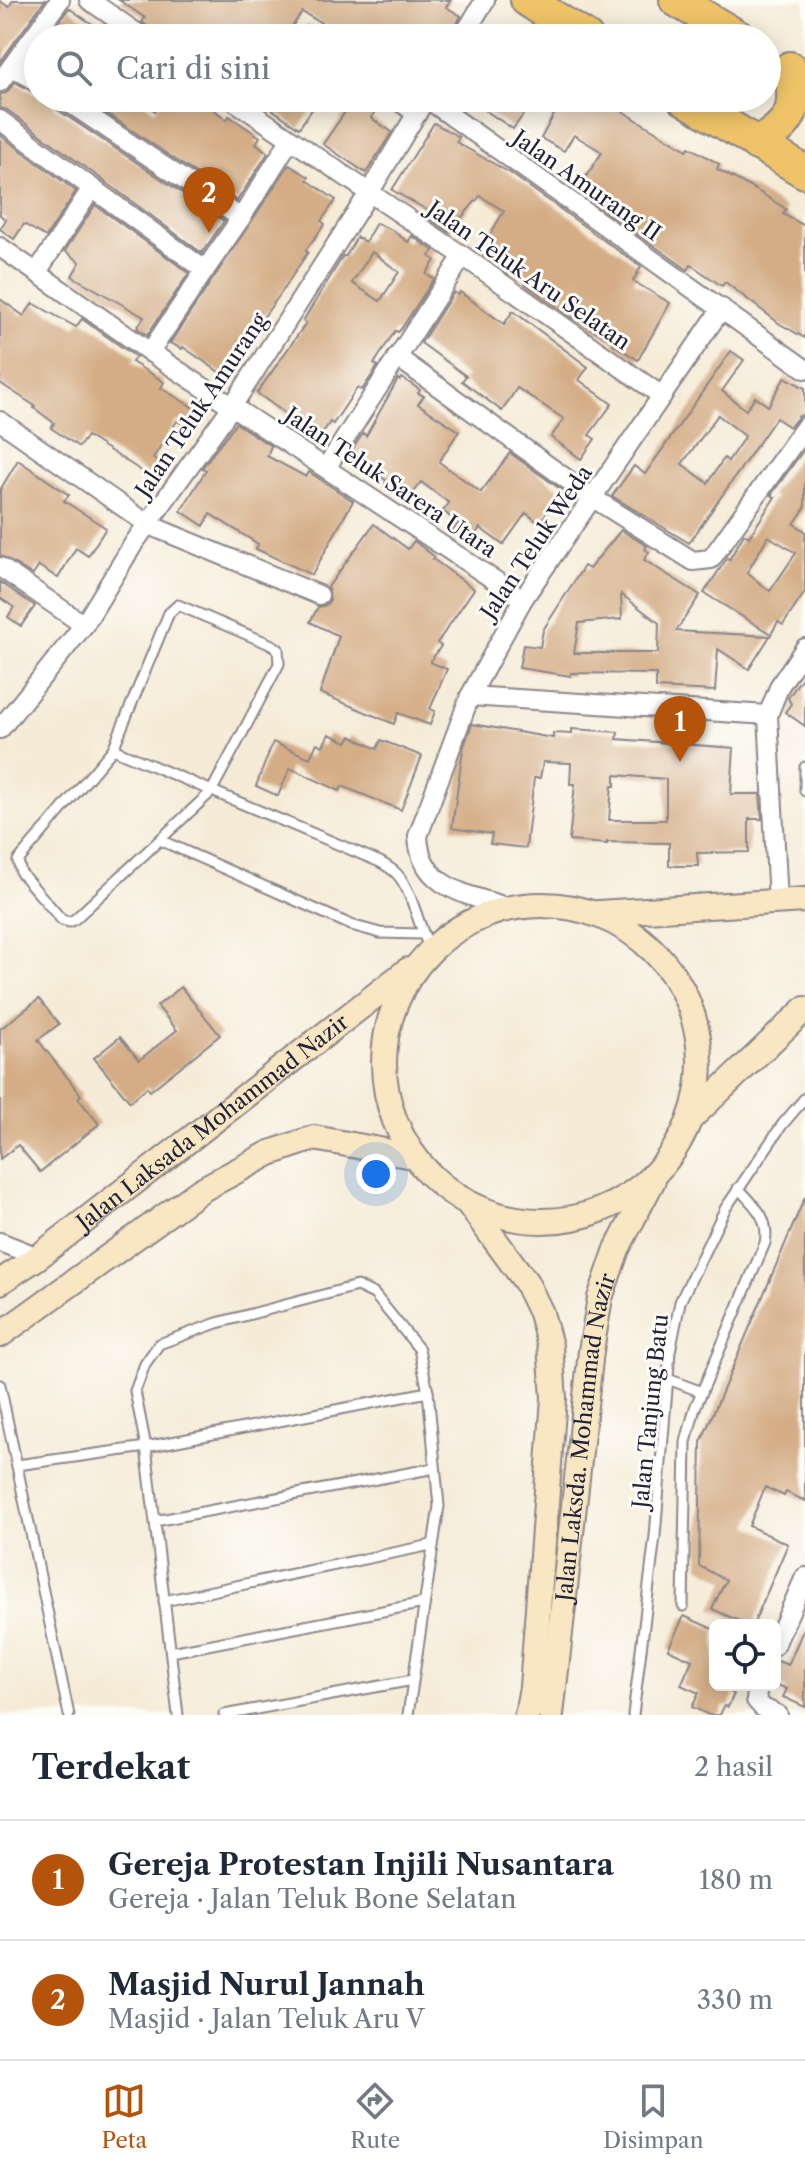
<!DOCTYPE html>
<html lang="id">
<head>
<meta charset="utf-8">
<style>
  body { margin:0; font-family:"Libre Caslon Text",serif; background:#f2f2f3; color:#1f2937 }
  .controls { position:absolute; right:24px; bottom:24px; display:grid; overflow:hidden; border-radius:12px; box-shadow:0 4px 20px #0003 }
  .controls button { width:72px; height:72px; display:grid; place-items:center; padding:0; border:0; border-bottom:2px solid #e0e1e3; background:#fff; color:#1f2937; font:40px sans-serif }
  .you { position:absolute; left:376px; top:1174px; width:28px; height:28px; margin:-20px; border:6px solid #fff; border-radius:50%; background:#1a73e8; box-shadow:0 0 0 12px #1a73e833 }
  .badge { display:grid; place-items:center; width:52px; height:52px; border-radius:50%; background:#b45309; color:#fff; font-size:26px; font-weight:700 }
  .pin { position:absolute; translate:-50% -66px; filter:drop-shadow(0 2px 4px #0008) }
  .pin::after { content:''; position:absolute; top:42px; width:28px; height:24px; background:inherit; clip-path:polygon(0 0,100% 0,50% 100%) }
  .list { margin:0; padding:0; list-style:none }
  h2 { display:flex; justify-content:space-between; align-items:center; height:104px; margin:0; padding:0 32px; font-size:34px }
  h2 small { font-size:26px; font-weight:400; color:#747a83 }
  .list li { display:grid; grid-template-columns:52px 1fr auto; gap:24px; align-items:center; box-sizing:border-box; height:120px; padding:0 32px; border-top:2px solid #e0e1e3 }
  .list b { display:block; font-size:30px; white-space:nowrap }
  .list p { margin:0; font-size:26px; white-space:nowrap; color:#747a83 }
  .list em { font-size:26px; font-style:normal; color:#747a83 }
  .icon { flex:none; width:44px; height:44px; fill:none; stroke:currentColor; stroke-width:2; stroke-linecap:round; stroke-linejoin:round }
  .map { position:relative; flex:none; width:805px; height:1715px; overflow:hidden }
  .search { position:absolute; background:#fff; box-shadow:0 4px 20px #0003; left:24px; right:24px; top:24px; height:88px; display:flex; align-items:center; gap:20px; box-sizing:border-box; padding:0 28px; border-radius:44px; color:#747a83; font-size:30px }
  .sheet { height:344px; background:#fff }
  nav { display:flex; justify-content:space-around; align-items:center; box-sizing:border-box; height:112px; border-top:2px solid #e0e1e3; background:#fff; font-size:22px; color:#747a83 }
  nav a { display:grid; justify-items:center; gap:4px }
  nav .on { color:#b45309 }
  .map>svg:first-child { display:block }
  .building { fill:#d4ad86; fill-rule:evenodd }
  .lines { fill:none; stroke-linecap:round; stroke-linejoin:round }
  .lane-casing { stroke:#8c8689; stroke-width:13 }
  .street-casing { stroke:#8c8689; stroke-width:22 }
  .secondary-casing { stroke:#8c8689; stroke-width:28 }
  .highway-casing { stroke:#8c8689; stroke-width:36 }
  .lane { stroke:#fff; stroke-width:9 }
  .street { stroke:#fff; stroke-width:18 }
  .secondary { stroke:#f9e7c3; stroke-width:24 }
  .highway { stroke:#efc469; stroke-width:32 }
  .labels { text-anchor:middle; stroke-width:6; stroke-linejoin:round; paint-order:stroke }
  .street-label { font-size:22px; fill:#22223b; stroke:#fdfcf7 }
</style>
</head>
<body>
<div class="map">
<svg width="805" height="1715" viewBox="0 0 805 1715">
  <rect width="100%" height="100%" fill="#fdfcf7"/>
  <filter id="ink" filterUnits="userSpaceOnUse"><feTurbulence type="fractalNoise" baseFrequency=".0125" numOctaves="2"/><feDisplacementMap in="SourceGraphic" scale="16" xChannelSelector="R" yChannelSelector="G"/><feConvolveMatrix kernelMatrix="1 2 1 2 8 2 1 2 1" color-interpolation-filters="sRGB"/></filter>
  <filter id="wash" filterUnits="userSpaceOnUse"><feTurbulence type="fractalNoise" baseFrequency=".006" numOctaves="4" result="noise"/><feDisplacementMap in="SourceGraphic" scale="32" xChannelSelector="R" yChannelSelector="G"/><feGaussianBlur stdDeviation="1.8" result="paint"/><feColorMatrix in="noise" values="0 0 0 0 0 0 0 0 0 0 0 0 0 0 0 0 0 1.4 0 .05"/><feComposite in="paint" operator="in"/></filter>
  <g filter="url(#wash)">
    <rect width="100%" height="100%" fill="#f5ebd7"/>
    <g id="blocks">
      <!-- building -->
      <g class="building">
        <polygon points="13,0 45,0 0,62 0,1 9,7"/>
        <polygon points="119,0 451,0 446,7 461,16 450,38 414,38 397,26 389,38 338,38 340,33 302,12 284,38 163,38 142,22 145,18"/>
        <polygon points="69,8 86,20 117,38 47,38"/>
        <polygon points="15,82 38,95 38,98 50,98 55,108 224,221 202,253 7,110 0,108 0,94 6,93"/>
        <polygon points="84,98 136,98 155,111 163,98 199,98 227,120 229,116 260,137 256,143 268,153 237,201"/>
        <polygon points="256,98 320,98 299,128"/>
        <polygon points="323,98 372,98 380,103 371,118 392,132 366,173 323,144 345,112"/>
        <polygon points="467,98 535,98 513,129"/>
        <polygon points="563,98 616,98 612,105 687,150 689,147 719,164 717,169 756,190 786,209 783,214 805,226 805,338 780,324 725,282 722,286 691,265 688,270 577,191 602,152 574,135 564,151 541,138"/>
        <polygon points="434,123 459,137 456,142 510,173 641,267 633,281 670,303 638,360 613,344 614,342 568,315 525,284 527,281 480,251 504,211 480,196 449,232 428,218 432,213 392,190"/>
        <polygon points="0,135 76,191 46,237 24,224 14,239 0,229 6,220 0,215"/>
        <polygon points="289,165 309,177 307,180 336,200 321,221 325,224 305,251 308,252 279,296 262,319 257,316 242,342 246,345 225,376 183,347 182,349 170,343"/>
        <polygon points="95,205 189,273 147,335 137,328 144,317 72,276 80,262 65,251"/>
        <path d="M376,223L392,230L408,242L412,236L434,251L429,256L435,260L426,274L434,279L401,329L398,332L395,331L374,364L378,366L362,390L357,388L333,424L330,422L317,441L288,421L290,417L257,393L306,323L303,321L343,256H346L357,237L365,242ZM372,252L399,272L380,301L352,283Z"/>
        <polygon points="454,292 458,295 460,292 504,324 513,311 588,367 579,380 612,404 589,435 595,439 581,459 551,437 564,419 517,388 502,411 462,381 466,376 421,343"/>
        <polygon points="0,299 24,316 33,303 76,327 82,319 136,357 132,362 164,382 161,388 199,411 189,428 177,421 153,458 161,463 151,477 87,436 79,447 51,428 54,423 34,408 35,406 0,383"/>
        <path d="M731,351L744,360L722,391L746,410L755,397L768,406L785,377L805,388V415L799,416L790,427L776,418L689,543L612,496L634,466L645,474ZM718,415L745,436L728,461L724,458L708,483L682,464Z"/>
        <polygon points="402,378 420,390 418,393 424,396 418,404 459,431 439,462 481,492 510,453 563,491 539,523 526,513 503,545 480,528 470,542 453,530 458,523 443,511 449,503 421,482 411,497 405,493 403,497 384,485 387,481 349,455 363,433 366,436 398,379 400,381"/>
        <polygon points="236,423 271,446 267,456 306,477 309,472 353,501 312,575 256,549 258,544 210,514 204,526 181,511 206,470 202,468"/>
        <path d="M805,448V508L794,524L805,531V592L783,625L778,622L771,634L704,593L727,558L729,560L744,534L749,537L775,497L771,495ZM768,536L796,553L770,591L747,573Z"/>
        <polygon points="18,460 69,495 64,501 106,528 88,556 76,548 58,578 39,566 33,575 0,555 0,490"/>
        <polygon points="374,524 408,549 414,541 435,557 433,559 474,589 437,643 441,646 430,662 447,669 430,709 435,711 430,725 398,713 394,724 320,693 339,636 310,622 318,607 326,605 330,600 328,587"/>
        <path d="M621,530L647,546L645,549L649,552L644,560L700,595L676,631L770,636L749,669L718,649L715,691L656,688V674L571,673V676L519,668L523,645L540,647L543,630L584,566L589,569ZM621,594L659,623L658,653H574L579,623L622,619Z"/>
        <polygon points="0,582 35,606 21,626 8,617 14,607 0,598"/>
        <polygon points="805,673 805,726 785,712 791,704 788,698"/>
        <path d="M472,724L553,738V733L572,734V729L618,732L617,739L734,748L731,794H760L762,819H749V852L697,853L698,866H669V843L607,842V844L569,841L575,784H570L571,763L543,762L540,778H534L526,848L490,844L492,834L452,828L463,749ZM615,775L666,779V820H609L612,786H615Z"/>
        <polygon points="329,734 347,742 351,736 377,749 381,740 422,756 401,810 342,786 340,791 290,768 278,796 256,786 273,742 310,758 317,743 323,746"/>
        <polygon points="181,987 220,1035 150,1091 147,1087 130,1102 94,1058 120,1037 139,1060 177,1030 157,1006"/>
        <polygon points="39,999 59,1024 38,1040 81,1095 78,1098 99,1124 40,1172 18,1145 0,1159 0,1029"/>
        <polygon points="805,1197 805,1501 786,1492 784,1496 765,1487 749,1526 788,1544 753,1625 748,1625 712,1609 726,1580 699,1566 701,1442"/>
        <polygon points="684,1616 715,1630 715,1685 726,1685 724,1689 734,1694 728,1707 724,1706 720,1715 709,1715 692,1707 699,1693 681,1685 692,1660 668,1649"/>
        <polygon points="805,1626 805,1707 783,1697 787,1689 775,1684 775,1660 788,1665"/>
      </g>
    </g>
  </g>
  <g filter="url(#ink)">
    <use href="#blocks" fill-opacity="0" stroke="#8c8689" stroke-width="2"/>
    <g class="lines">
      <!-- lane casing -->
      <g class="lane-casing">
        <g id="lane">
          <polygon points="178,605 272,645 278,649 279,664 211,792 75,919 69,922 62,920 21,873 18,861 113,749 169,613"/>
          <path d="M113,749L380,862C385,865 392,869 396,873C413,890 418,928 431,950"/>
          <polyline points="805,767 805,791"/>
          <polyline points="160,840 351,925 380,933 422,934"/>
          <polyline points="668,1379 702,1392"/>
          <polyline points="0,1385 69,1715"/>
          <polyline points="17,1465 146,1447 428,1392"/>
          <polyline points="155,1521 435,1468"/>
          <polyline points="164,1601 431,1545"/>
          <path d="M683,1606L686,1442L695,1408L765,1243C770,1218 754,1205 738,1188"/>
          <polyline points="171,1652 424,1603"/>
          <polyline points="178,1715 146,1447 135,1391 145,1364 159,1344 217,1323 357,1286 374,1294 419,1349 428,1392 439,1506 408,1715"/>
          <polyline points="224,1715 413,1680"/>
          <polyline points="633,1715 655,1536 670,1352 680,1302 725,1209 782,1125 805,1098"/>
        </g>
      </g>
      <!-- street casing -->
      <g class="street-casing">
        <g id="street">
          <polyline points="89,0 144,38"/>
          <polyline points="310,35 313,38"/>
          <polyline points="462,38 485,0"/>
          <polyline points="12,66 38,83"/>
          <polyline points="0,82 60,0"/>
          <polyline points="62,98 241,218"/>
          <polyline points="230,98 463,256 662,396"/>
          <polyline points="395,98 417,114"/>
          <polyline points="426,98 805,369"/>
          <polyline points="0,120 92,188"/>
          <polyline points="0,247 150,352 523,599"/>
          <polyline points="37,272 92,188 205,270 241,218 290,140"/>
          <polyline points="150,352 205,270"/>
          <polyline points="397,357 593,498 693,561 711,559 805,427"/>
          <polyline points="0,421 149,525 319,595"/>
          <polyline points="326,468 463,256"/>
          <polyline points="0,567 84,625"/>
          <polyline points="470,696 768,715"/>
          <polyline points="0,729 84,625 134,543 233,405 369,193 426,98"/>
          <polyline points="778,901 768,715 780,685 805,648"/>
          <path d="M509,908C468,894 420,889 418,836L470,696L523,599L722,308"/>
          <polyline points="0,1242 38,1257"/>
          <polyline points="775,1645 805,1577"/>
          <polyline points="758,1685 756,1700 763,1708 778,1715"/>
        </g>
      </g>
      <!-- secondary casing -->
      <g class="secondary-casing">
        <g id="secondary">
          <circle cx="542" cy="1063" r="158"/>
          <polyline points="598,913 805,900"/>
          <polyline points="691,1118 805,1009"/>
          <polyline points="470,1206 526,1282 541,1313 550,1346 554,1398 532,1687 527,1715"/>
          <path id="s1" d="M0,1282L38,1257L408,970"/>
          <polyline points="0,1335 201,1190 270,1153 314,1138 412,1156"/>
          <path id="s2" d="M551,1715L591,1351L600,1298L617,1249L653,1180"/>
        </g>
      </g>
      <!-- highway casing -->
      <g class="highway-casing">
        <g id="highway">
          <polyline points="527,0 587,38"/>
          <polyline points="676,0 740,38"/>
          <polyline points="683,98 805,172"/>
          <path d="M757,144C793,122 798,110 790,68"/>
        </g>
      </g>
      <!-- lane -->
      <use href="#lane" class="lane"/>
      <!-- street -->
      <use href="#street" class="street"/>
      <!-- secondary -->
      <use href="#secondary" class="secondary"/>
      <!-- highway -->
      <use href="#highway" class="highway"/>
    </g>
  </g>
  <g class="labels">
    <!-- street labels -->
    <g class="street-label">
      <text transform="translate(587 185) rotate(35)" y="8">Jalan Amurang II</text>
      <text transform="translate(529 275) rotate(35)" y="8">Jalan Teluk Aru Selatan</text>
      <text transform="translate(201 405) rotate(-56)" y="8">Jalan Teluk Amurang</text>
      <text transform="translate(391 482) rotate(34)" y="8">Jalan Teluk Sarera Utara</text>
      <text transform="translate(536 542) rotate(-56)" y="8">Jalan Teluk Weda</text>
      <text dy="8" stroke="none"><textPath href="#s1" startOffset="266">Jalan Laksada Mohammad Nazir</textPath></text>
      <text transform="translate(650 1411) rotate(-84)" y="8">Jalan Tanjung Batu</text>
      <text dy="8" stroke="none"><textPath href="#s2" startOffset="280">Jalan Laksda. Mohammad Nazir</textPath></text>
    </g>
  </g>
</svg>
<div class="controls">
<button><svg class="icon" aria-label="locate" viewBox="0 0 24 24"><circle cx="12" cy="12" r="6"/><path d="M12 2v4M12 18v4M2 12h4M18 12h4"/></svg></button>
</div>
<div class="you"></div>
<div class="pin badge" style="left:680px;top:762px">1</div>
<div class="pin badge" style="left:209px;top:233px">2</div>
<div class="search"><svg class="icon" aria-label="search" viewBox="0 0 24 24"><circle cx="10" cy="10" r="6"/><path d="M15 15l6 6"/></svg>Cari di sini</div>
</div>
<section class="sheet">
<h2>Terdekat<small>2 hasil</small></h2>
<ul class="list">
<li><span class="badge">1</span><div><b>Gereja Protestan Injili Nusantara</b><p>Gereja · Jalan Teluk Bone Selatan</p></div><em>180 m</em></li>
<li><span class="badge">2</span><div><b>Masjid Nurul Jannah</b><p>Masjid · Jalan Teluk Aru V</p></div><em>330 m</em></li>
</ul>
</section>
<nav>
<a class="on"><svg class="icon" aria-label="map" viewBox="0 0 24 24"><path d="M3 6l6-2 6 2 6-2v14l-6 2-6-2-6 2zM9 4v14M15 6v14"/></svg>Peta</a>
<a><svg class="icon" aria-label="directions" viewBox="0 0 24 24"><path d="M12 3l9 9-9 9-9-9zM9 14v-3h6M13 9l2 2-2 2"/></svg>Rute</a>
<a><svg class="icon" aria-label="saved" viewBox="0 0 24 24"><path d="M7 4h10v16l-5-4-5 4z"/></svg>Disimpan</a>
</nav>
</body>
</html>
